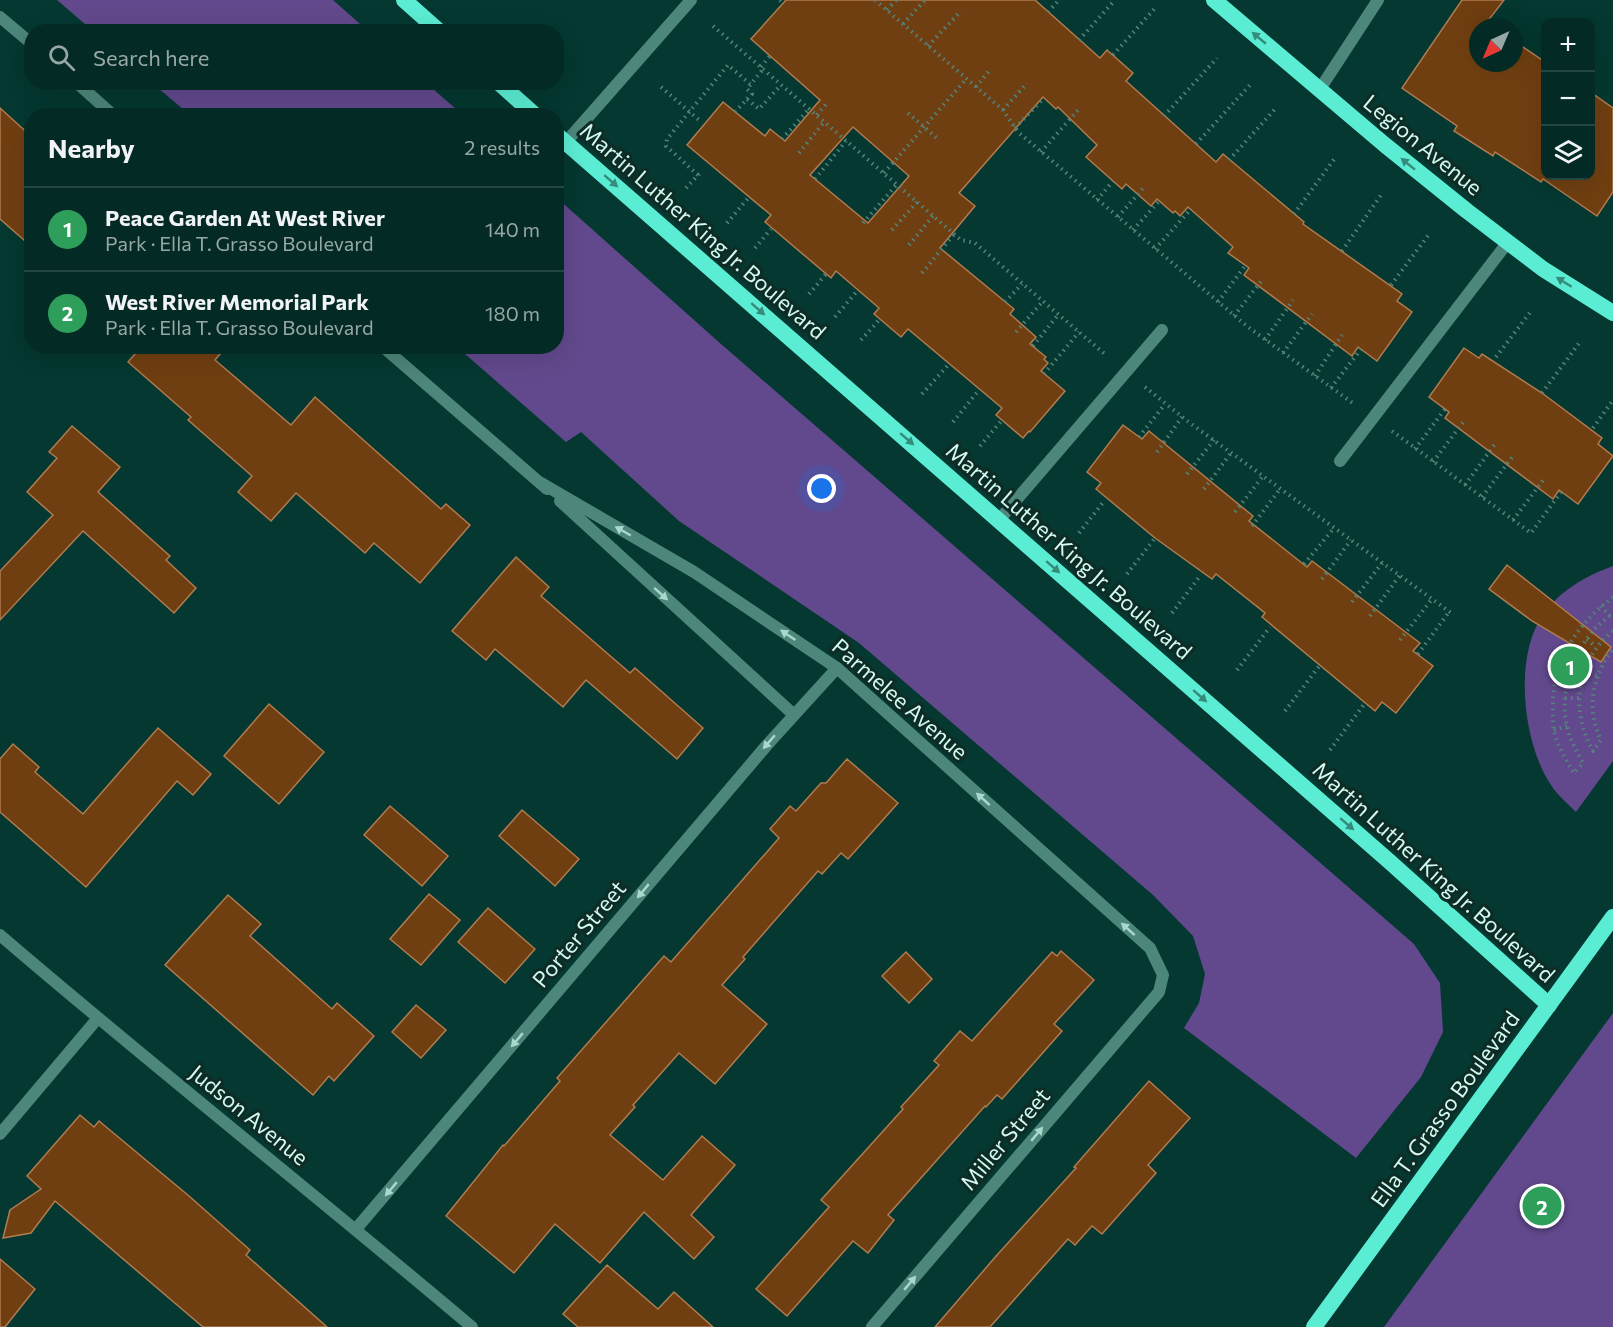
<!DOCTYPE html>
<html lang="en">
<head>
<meta charset="utf-8">
<style>
  body { margin:0; font-family:Commissioner,sans-serif; background:#113631; color:#f1f3f6 }
  .controls { position:absolute; right:18px; top:18px; display:grid; overflow:hidden; border-radius:12px; box-shadow:0 6px 24px #0002 }
  .controls button { width:54px; height:54px; display:grid; place-items:center; padding:0; border:0; border-bottom:2px solid #244641; background:#032a24; color:#f1f3f6; font:30px sans-serif }
  .compass { position:absolute; left:1469px; top:18px; width:54px; height:54px; border-radius:50%; background:#032a24; box-shadow:0 6px 24px #0002; rotate:224deg }
  .you { position:absolute; left:822px; top:489px; width:21px; height:21px; margin:-15px; border:4px solid #fff; border-radius:50%; background:#1a73e8; box-shadow:0 0 0 9px #1a73e833 }
  .badge { display:grid; place-items:center; width:39px; height:39px; border-radius:50%; background:#bca0f2; color:#fff; font-size:20px; font-weight:700 }
  .pin { position:absolute; translate:-50% -50%; border:3px solid #fff; box-shadow:0 2px 6px #0006 }
  .list { margin:0; padding:0; list-style:none }
  h2 { display:flex; justify-content:space-between; align-items:center; height:78px; margin:0; padding:0 24px; font-size:26px }
  h2 small { font-size:20px; font-weight:400; color:#97a7a6 }
  .list li { display:grid; grid-template-columns:39px 1fr auto; gap:18px; align-items:center; box-sizing:border-box; height:84px; padding:0 24px; border-top:2px solid #244641 }
  .list b { display:block; font-size:22px; white-space:nowrap }
  .list p { margin:0; font-size:20px; white-space:nowrap; color:#97a7a6 }
  .list em { font-size:20px; font-style:normal; color:#97a7a6 }
  .icon { flex:none; width:33px; height:33px; fill:none; stroke:currentColor; stroke-width:2; stroke-linecap:round; stroke-linejoin:round }
  .map { position:relative; flex:none; width:1613px; height:1327px; overflow:hidden }
  .search { position:absolute; background:#032a24; box-shadow:0 6px 24px #0002; left:24px; top:24px; width:540px; height:66px; display:flex; align-items:center; gap:15px; box-sizing:border-box; padding:0 21px; border-radius:24px; color:#97a7a6; font-size:22px }
  .panel { position:absolute; background:#032a24; box-shadow:0 6px 24px #0002; left:24px; top:108px; width:540px; height:246px; border-radius:24px }
  .map>svg:first-child { display:block }
  .green { fill:#62498d }
  .building { fill:#703f11; stroke:#b17b50; stroke-width:1.5; fill-rule:evenodd }
  .lines { fill:none; stroke-linecap:round; stroke-linejoin:round }
  .path { stroke:#54847b; stroke-width:4; stroke-dasharray:1.5 4.5; stroke-linecap:butt }
  .service { stroke:#4d867a; stroke-width:12 }
  .minor { stroke:#4d867a; stroke-width:12 }
  .trunk { stroke:#5bedd3; stroke-width:16 }
  .oneway { fill:#358c7c }
  .oneway2 { fill:#a9d8cd }
  .labels { text-anchor:middle; stroke-width:6; stroke-linejoin:round; paint-order:stroke }
  .street-label { font-size:22px; fill:#d1fbf1; stroke:#0f2b26 }
</style>
</head>
<body>
<div class="map">
<svg width="1613" height="1327" viewBox="0 0 1613 1327">
  <rect width="100%" height="100%" fill="#043830"/>
  <!-- green -->
  <g class="green">
    <polygon points="57,0 333,0 368,31 93,31"/>
    <polygon points="152,83 426,83 463,115 190,115"/>
    <polygon points="557,198 721,344 1414,944 1440,983 1443,1032 1421,1077 1356,1158 1184,1028 1199,1003 1205,974 1193,936 1153,895 859,643 679,521 581,432 566,442 457,347 556,346"/>
    <path d="M1613,566V761L1576,812C1568,804 1557,795 1551,785C1523,744 1513,657 1543,615C1560,590 1586,576 1613,566Z"/>
    <polygon points="1613,1013 1613,1327 1384,1327"/>
  </g>
  <!-- building -->
  <g class="building">
    <path d="M786,0H1035L1100,58L1107,50L1133,73L1126,81L1216,162L1223,154L1304,222L1303,224L1402,294L1397,301L1412,312L1377,361L1358,347L1352,356L1244,275L1249,268L1228,253L1233,247L1188,207L1180,216L1175,211L1173,213L1157,199L1151,206L1126,184L1122,189L1086,157L1097,145L1058,107L1056,109L1043,97L959,193L975,206L940,248L1014,309L1010,314L1036,337L1030,344L1046,357L1044,359L1048,363L1041,371L1065,391L1030,432L1029,431L1023,438L996,415L1002,408L908,329L901,337L874,314L879,308L836,271L831,278L765,222L771,215L687,145L723,102L765,136L770,129L785,141L820,100L751,39ZM853,127L909,176L868,223L810,175Z"/>
    <polygon points="1462,0 1504,0 1487,22 1494,27 1478,27 1478,63 1514,63 1514,41 1545,62 1545,176 1590,176 1590,92 1613,108 1613,192 1597,216 1543,179 1541,182 1495,152 1493,156 1454,131 1457,126 1402,88"/>
    <polygon points="0,108 32,137 32,247 0,219"/>
    <polygon points="142,346 227,346 215,360 291,425 315,397 441,509 446,504 470,525 420,583 374,543 365,553 296,493 271,521 238,492 252,476 188,420 191,417 128,362"/>
    <polygon points="1464,348 1479,358 1482,354 1542,393 1602,438 1598,444 1613,456 1578,504 1559,490 1553,499 1445,418 1449,412 1429,397"/>
    <polygon points="1123,425 1142,439 1149,431 1253,516 1249,521 1307,567 1312,561 1420,643 1413,651 1433,666 1396,713 1382,702 1375,711 1262,617 1265,613 1216,574 1212,579 1155,538 1096,489 1101,483 1087,472"/>
    <polygon points="72,426 120,467 98,492 170,556 166,560 196,588 174,613 83,531 0,620 0,571 53,515 27,492 57,458 49,452"/>
    <polygon points="516,557 549,587 541,596 630,673 635,668 703,728 677,759 586,680 563,707 495,649 486,660 452,631"/>
    <polygon points="1507,565 1611,647 1601,662 1532,621 1489,589"/>
    <polygon points="269,704 324,752 279,804 224,756"/>
    <polygon points="158,728 211,774 193,795 177,781 86,887 0,812 0,759 13,744 39,767 35,772 83,814"/>
    <polygon points="847,759 898,803 848,859 841,853 822,874 818,871 743,957 745,959 722,985 767,1024 715,1084 679,1053 633,1105 635,1107 610,1135 663,1180 702,1136 735,1165 691,1215 714,1237 694,1259 644,1212 600,1263 555,1224 514,1273 446,1216 503,1145 504,1146 560,1081 557,1078 664,956 671,962 779,838 770,829 790,806 796,811 821,783 826,783"/>
    <polygon points="390,806 448,856 422,886 364,835"/>
    <polygon points="522,810 579,859 555,886 499,836"/>
    <polygon points="429,894 460,920 421,965 390,939"/>
    <polygon points="228,895 261,924 250,936 332,1009 337,1003 374,1036 334,1081 329,1076 313,1095 165,965"/>
    <polygon points="488,908 535,949 505,983 458,942"/>
    <polygon points="1061,951 1094,980 1054,1024 1062,1031 1002,1099 997,1095 986,1107 985,1106 888,1215 894,1220 868,1253 853,1241 787,1316 756,1289 829,1207 821,1200 903,1109 901,1107 939,1065 934,1061 960,1031 972,1041 1052,952 1057,956"/>
    <polygon points="906,952 932,979 909,1003 882,976"/>
    <polygon points="416,1005 446,1030 421,1058 392,1032"/>
    <polygon points="1149,1081 1190,1118 1148,1165 1156,1173 1102,1234 1092,1226 1075,1245 1068,1239 990,1327 935,1327 997,1255 1076,1168 1074,1167"/>
    <polygon points="80,1115 94,1127 99,1121 189,1196 250,1250 246,1255 327,1327 203,1327 55,1201 31,1233 3,1238 10,1210 41,1189 27,1176"/>
    <polygon points="0,1259 35,1289 5,1327 0,1327"/>
    <polygon points="607,1265 658,1309 674,1292 713,1327 578,1327 563,1314"/>
  </g>
  <g class="lines">
    <!-- path -->
    <g class="path">
      <polyline points="780,0 783,3"/>
      <polyline points="875,0 1003,110 1018,132 1248,327 1354,404"/>
      <polyline points="887,10 896,0"/>
      <polyline points="1048,12 1059,0"/>
      <polyline points="903,24 925,0"/>
      <polyline points="713,26 961,240 975,243 1107,356"/>
      <polyline points="1079,40 1115,0"/>
      <polyline points="928,46 961,11"/>
      <polyline points="1113,55 1157,6"/>
      <polyline points="761,67 770,56"/>
      <polyline points="661,87 699,120"/>
      <polyline points="976,87 989,71"/>
      <polyline points="747,99 752,94 747,89 763,69"/>
      <polyline points="1003,110 1027,83"/>
      <polyline points="735,112 747,99 759,109 781,85"/>
      <polyline points="908,113 939,140"/>
      <polyline points="817,115 826,104"/>
      <polyline points="1164,116 1217,58"/>
      <polyline points="1015,128 1044,98"/>
      <polyline points="782,139 809,109"/>
      <polyline points="1196,144 1250,85"/>
      <polyline points="1041,152 1079,109"/>
      <polyline points="799,153 824,122"/>
      <polyline points="1229,160 1276,108"/>
      <polyline points="884,173 966,79"/>
      <polyline points="698,175 666,146 667,139 728,65 750,84"/>
      <polyline points="815,179 846,141"/>
      <polyline points="686,188 702,171"/>
      <polyline points="1097,200 1113,181"/>
      <polyline points="1294,214 1335,158"/>
      <polyline points="1118,217 1144,187"/>
      <polyline points="727,223 749,197"/>
      <polyline points="863,223 897,184"/>
      <polyline points="892,230 917,202"/>
      <polyline points="1133,230 1159,201"/>
      <polyline points="909,245 933,216"/>
      <polyline points="755,248 771,229"/>
      <polyline points="1155,249 1191,209"/>
      <polyline points="1342,251 1381,195"/>
      <polyline points="922,273 954,234"/>
      <polyline points="1391,285 1430,233"/>
      <polyline points="809,294 826,274"/>
      <polyline points="1005,302 1022,284"/>
      <polyline points="1218,302 1245,266"/>
      <polyline points="1234,316 1263,279"/>
      <polyline points="835,317 858,290"/>
      <polyline points="1016,332 1043,301"/>
      <polyline points="861,340 880,319"/>
      <polyline points="1265,340 1293,300"/>
      <polyline points="1033,346 1058,315"/>
      <polyline points="1283,353 1312,314"/>
      <polyline points="1496,357 1532,310"/>
      <polyline points="1044,374 1079,332"/>
      <polyline points="1315,376 1342,335"/>
      <polyline points="1145,387 1186,420 1454,615"/>
      <polyline points="1331,388 1361,349"/>
      <polyline points="1542,393 1580,342"/>
      <polyline points="922,394 949,364"/>
      <polyline points="953,422 979,390"/>
      <polyline points="1593,428 1613,400"/>
      <polyline points="1392,431 1531,533 1561,492"/>
      <polyline points="1139,437 1165,404"/>
      <polyline points="980,446 1002,420"/>
      <polyline points="1415,449 1445,409"/>
      <polyline points="1157,452 1182,417"/>
      <polyline points="1433,462 1464,421"/>
      <polyline points="1187,474 1214,440"/>
      <polyline points="1465,485 1495,444"/>
      <polyline points="1204,489 1231,453"/>
      <polyline points="1482,497 1513,456"/>
      <polyline points="1235,512 1263,476"/>
      <polyline points="1513,520 1544,479"/>
      <polyline points="1252,526 1280,489"/>
      <polyline points="1079,533 1105,500"/>
      <polyline points="1304,564 1334,528"/>
      <polyline points="1127,574 1155,538"/>
      <polyline points="1322,579 1351,540"/>
      <path d="M1613,597C1578,624 1554,657 1553,702C1553,713 1552,725 1555,735C1559,749 1567,761 1574,773L1583,763C1578,753 1572,744 1569,734C1555,692 1576,637 1613,614"/>
      <polyline points="1352,602 1382,563"/>
      <polyline points="1601,606 1610,616"/>
      <polyline points="1172,613 1200,576"/>
      <polyline points="1370,616 1400,575"/>
      <path d="M1613,631C1575,662 1570,710 1593,751L1601,740C1586,709 1592,676 1613,649"/>
      <polyline points="1587,639 1596,647"/>
      <polyline points="1400,640 1432,599"/>
      <polyline points="1418,654 1449,612"/>
      <polyline points="1560,665 1571,669"/>
      <polyline points="1237,670 1270,627"/>
      <polyline points="1584,671 1597,676"/>
      <polyline points="1565,698 1580,698"/>
      <polyline points="1285,711 1320,665"/>
      <polyline points="1554,730 1567,726"/>
      <polyline points="1330,750 1365,703"/>
    </g>
    <!-- service -->
    <g class="service">
      <polyline points="1340,461 1508,242"/>
      <polyline points="999,520 1162,330"/>
    </g>
    <!-- minor -->
    <g class="minor">
      <polyline points="0,17 32,44"/>
      <polyline points="76,82 114,116"/>
      <polyline points="1320,89 1378,0"/>
      <polyline points="566,142 691,0"/>
      <polyline points="382,346 547,489"/>
      <polyline points="541,483 694,572 837,668 1150,948 1163,975 1159,992 872,1327"/>
      <polyline points="560,501 793,714"/>
      <path d="M0,935C155,1068 316,1195 472,1327"/>
      <polyline points="0,1134 98,1018"/>
      <polyline points="356,1229 767,745 837,668"/>
    </g>
    <!-- trunk -->
    <g class="trunk">
      <polyline points="404,0 440,32"/>
      <polyline points="1214,0 1385,145 1467,211 1543,269 1613,313"/>
      <polyline points="498,82 536,116"/>
      <polyline points="556,134 1390,862 1549,1005"/>
      <polyline points="1314,1327 1613,917"/>
    </g>
  </g>
  <!-- one-way arrows -->
  <defs><path id="oneway-solid" d="M-6-.8H1V-3.2L6.5 0L1 3.2V.8H-6Z" transform="scale(1.5)"/></defs>
  <g class="oneway">
    <use href="#oneway-solid" transform="translate(1259 38) rotate(-140)"/>
    <use href="#oneway-solid" transform="translate(1408 164) rotate(-141)"/>
    <use href="#oneway-solid" transform="translate(611 181) rotate(41)"/>
    <use href="#oneway-solid" transform="translate(1564 282) rotate(-148)"/>
    <use href="#oneway-solid" transform="translate(758 309) rotate(41)"/>
    <use href="#oneway-solid" transform="translate(907 439) rotate(41)"/>
    <use href="#oneway-solid" transform="translate(1053 567) rotate(41)"/>
    <use href="#oneway-solid" transform="translate(1200 696) rotate(41)"/>
    <use href="#oneway-solid" transform="translate(1347 824) rotate(41)"/>
  </g>
  <g class="oneway2">
    <use href="#oneway-solid" transform="translate(623 531) rotate(-150)"/>
    <use href="#oneway-solid" transform="translate(661 594) rotate(42)"/>
    <use href="#oneway-solid" transform="translate(788 635) rotate(-146)"/>
    <use href="#oneway-solid" transform="translate(769 742) rotate(131)"/>
    <use href="#oneway-solid" transform="translate(983 799) rotate(-138)"/>
    <use href="#oneway-solid" transform="translate(643 891) rotate(130)"/>
    <use href="#oneway-solid" transform="translate(1128 929) rotate(-138)"/>
    <use href="#oneway-solid" transform="translate(517 1040) rotate(130)"/>
    <use href="#oneway-solid" transform="translate(1037 1134) rotate(-50)"/>
    <use href="#oneway-solid" transform="translate(391 1189) rotate(130)"/>
    <use href="#oneway-solid" transform="translate(910 1283) rotate(-50)"/>
  </g>
  <g class="labels">
    <!-- street labels -->
    <g class="street-label">
      <text transform="translate(1423 145) rotate(39)" y="8">Legion Avenue</text>
      <text transform="translate(703 231) rotate(41)" y="8">Martin Luther King Jr. Boulevard</text>
      <text transform="translate(1069 551) rotate(41)" y="8">Martin Luther King Jr. Boulevard</text>
      <text transform="translate(900 699) rotate(41)" y="8">Parmelee Avenue</text>
      <text transform="translate(1434 872) rotate(42)" y="8">Martin Luther King Jr. Boulevard</text>
      <text transform="translate(579 934) rotate(-50)" y="8">Porter Street</text>
      <text transform="translate(1445 1109) rotate(-54)" y="8">Ella T. Grasso Boulevard</text>
      <text transform="translate(249 1115) rotate(39)" y="8">Judson Avenue</text>
      <text transform="translate(1005 1139) rotate(-50)" y="8">Miller Street</text>
    </g>
  </g>
</svg>
<div class="controls">
<button>+</button>
<button>−</button>
<button><svg class="icon" aria-label="layers" viewBox="0 0 24 24"><path d="M12 4l9 5-9 5-9-5zM3 14l9 5 9-5"/></svg></button>
</div>
<svg class="compass" viewBox="-18 -18 36 36"><path d="M0-13l5 13h-10z" fill="#e53935"/><path d="M0 13l5-13h-10z" fill="#97a7a6"/></svg>
<div class="you"></div>
<div class="pin badge" style="left:1570px;top:666px;background:#2e9e5b">1</div>
<div class="pin badge" style="left:1542px;top:1206px;background:#2e9e5b">2</div>
<div class="search"><svg class="icon" aria-label="search" viewBox="0 0 24 24"><circle cx="10" cy="10" r="6"/><path d="M15 15l6 6"/></svg>Search here</div>
<section class="panel">
<h2>Nearby<small>2 results</small></h2>
<ul class="list">
<li><span class="badge" style="background:#2e9e5b">1</span><div><b>Peace Garden At West River</b><p>Park · Ella T. Grasso Boulevard</p></div><em>140 m</em></li>
<li><span class="badge" style="background:#2e9e5b">2</span><div><b>West River Memorial Park</b><p>Park · Ella T. Grasso Boulevard</p></div><em>180 m</em></li>
</ul>
</section>
</div>
</body>
</html>
